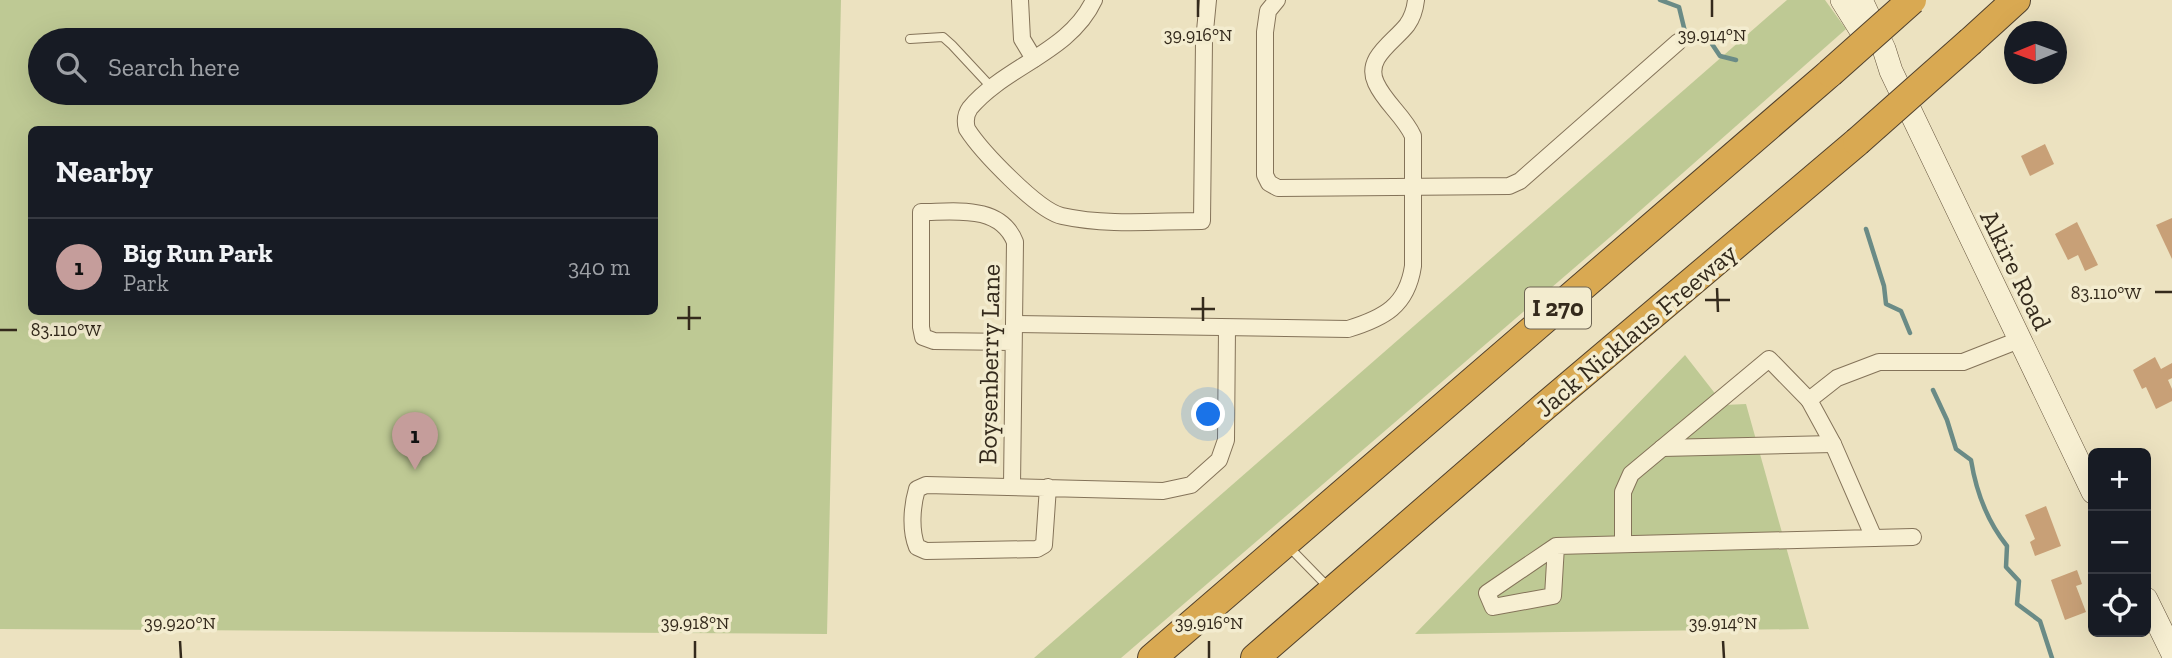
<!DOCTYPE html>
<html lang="en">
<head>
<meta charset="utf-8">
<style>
  body { margin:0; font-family:"Zilla Slab",serif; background:#242831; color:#f1f3f6 }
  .controls { position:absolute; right:21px; bottom:21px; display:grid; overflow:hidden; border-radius:10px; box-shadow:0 7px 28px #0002 }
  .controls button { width:63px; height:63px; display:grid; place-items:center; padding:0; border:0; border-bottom:2px solid #363941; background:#171b24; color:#f1f3f6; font:35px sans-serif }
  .compass { position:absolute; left:2004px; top:21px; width:63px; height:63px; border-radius:50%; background:#171b24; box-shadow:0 7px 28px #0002; rotate:269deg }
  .you { position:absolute; left:1209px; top:415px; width:24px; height:24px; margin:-18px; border:5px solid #fff; border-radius:50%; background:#1a73e8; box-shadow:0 0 0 10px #1a73e833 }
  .badge { display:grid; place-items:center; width:46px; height:46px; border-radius:50%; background:#c59d9b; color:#111; font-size:23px; font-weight:700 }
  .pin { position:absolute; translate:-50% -58px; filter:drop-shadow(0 2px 4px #0008) }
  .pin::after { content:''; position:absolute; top:37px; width:24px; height:21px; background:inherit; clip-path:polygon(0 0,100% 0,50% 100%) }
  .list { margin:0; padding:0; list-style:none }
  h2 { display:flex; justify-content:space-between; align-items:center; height:91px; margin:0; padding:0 28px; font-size:30px }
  h2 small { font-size:23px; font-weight:400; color:#9ea1a6 }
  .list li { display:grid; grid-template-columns:46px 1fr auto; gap:21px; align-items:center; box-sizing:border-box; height:98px; padding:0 28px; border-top:2px solid #363941 }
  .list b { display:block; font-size:26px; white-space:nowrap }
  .list p { margin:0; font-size:23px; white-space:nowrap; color:#9ea1a6 }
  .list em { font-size:23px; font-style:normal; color:#9ea1a6 }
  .icon { flex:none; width:38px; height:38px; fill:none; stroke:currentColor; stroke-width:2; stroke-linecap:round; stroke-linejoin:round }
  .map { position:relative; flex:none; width:2172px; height:658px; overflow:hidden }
  .search { position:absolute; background:#171b24; box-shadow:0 7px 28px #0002; left:28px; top:28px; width:630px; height:77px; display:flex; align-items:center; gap:18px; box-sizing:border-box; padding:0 24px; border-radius:38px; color:#9ea1a6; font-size:26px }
  .panel { position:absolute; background:#171b24; box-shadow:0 7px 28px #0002; left:28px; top:126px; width:630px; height:189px; border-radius:10px }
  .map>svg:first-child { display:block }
  .green { fill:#bec994; fill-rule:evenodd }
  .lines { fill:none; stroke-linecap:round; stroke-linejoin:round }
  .stream { stroke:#6a8b86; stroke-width:4.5 }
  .building { fill:#c8a077 }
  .lane-casing { stroke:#847359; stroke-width:10 }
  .street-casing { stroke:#847359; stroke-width:18 }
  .secondary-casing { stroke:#65543c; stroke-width:24 }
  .highway-casing { stroke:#51412d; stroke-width:30 }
  .lane { stroke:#f7efd2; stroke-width:8 }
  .street { stroke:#f7efd2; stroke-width:16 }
  .secondary { stroke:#f7efd2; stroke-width:23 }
  .highway { stroke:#d9a952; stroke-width:28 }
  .highway-bridge-casing { stroke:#51412d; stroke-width:30; stroke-linecap:butt }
  .highway-bridge { stroke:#d9a952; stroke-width:28 }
  .ticks { fill:none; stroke:#342a1c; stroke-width:2.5 }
  .labels { text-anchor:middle; stroke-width:7; stroke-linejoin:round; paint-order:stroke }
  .shield { fill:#f3eccf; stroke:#6d6452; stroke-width:2 }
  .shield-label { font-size:24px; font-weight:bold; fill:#342a1c }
  .street-label { font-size:26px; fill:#342a1c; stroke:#f3eccf }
  .ticks-label { font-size:18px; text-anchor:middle; fill:#342a1c; stroke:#f3eccf; stroke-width:7; stroke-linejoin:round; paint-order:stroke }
</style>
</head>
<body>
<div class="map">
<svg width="2172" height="658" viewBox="0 0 2172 658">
  <rect width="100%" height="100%" fill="#ece2c0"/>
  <!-- green -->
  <g class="green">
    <path d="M0,0H841L827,634L0,629ZM646,40V93H40V40ZM32,130H654V312H32Z"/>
    <polygon points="1787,0 1825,0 1846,29 1616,232 1121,658 1034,658"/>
    <polygon points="1685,355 1724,405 1746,404 1809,629 1415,634"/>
  </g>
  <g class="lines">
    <!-- stream -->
    <g class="stream">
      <polyline points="1660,0 1679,7 1686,36 1708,38 1720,56 1736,60"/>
      <polyline points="1866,229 1884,286 1886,304 1901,311 1910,333"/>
      <path d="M1933,390L1947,420L1956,449L1971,460C1976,491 1987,521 2007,546L2006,567L2019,581L2017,604L2040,621L2052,658"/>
    </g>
  </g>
  <!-- building -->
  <g class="building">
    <polygon points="2045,144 2054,164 2030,176 2021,156"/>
    <polygon points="2172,218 2172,259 2156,225"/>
    <polygon points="2077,222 2098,265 2085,271 2078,255 2068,260 2055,234"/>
    <polygon points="2155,357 2161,369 2172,363 2172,378 2168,380 2172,389 2172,401 2156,409 2146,387 2142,389 2133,370"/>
    <polygon points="2046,506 2061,546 2035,556 2030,542 2035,539 2025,515"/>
    <polygon points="2077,570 2082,584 2076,586 2086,612 2065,620 2051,580"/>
  </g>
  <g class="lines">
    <!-- lane casing -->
    <g class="lane-casing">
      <g id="lane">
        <polyline points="910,39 943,37 952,45 993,89"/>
        <polyline points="1288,546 1328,587"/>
      </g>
    </g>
    <!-- street casing -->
    <g class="street-casing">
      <g id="street">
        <polyline points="1020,0 1022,39 1034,59"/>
        <path d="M1094,0C1070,52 1005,66 970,108C965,115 965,122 967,129C981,151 1038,211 1062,216C1107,226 1157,221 1202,221L1204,41L1208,0"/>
        <polyline points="1277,0 1268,11 1265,32 1265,175 1269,183 1278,188 1509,186 1520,181 1678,42"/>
        <path d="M1014,324L1348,329C1384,318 1407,306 1413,266V136C1404,116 1385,103 1376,83C1364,58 1394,42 1407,25C1412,18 1415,9 1416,0"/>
        <polyline points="1662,448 1833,444"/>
        <path d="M1012,486L1015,242C1000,204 954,212 921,212V327L923,337L934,341L1013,342"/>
        <path d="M1048,487L1044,545L1037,549L926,551L917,547C910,530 912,506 917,489L926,485L1163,491L1191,485L1219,460L1226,440L1227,328"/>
        <polyline points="1874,538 1913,537"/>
        <polyline points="1623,543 1623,492 1631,474 1769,359 1809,400"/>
        <polyline points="1556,546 1553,596 1493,607 1487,593 1556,546 1874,538 1833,444 1809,400 1837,378 1879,362 1963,362 2019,340"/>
      </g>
    </g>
    <!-- secondary casing -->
    <g class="secondary-casing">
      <g id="secondary">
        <polyline points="1842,0 1862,32"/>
        <polyline points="1861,0 1884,49 1891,71 2093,492"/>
        <polyline points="2146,599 2172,652"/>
      </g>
    </g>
    <!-- highway casing -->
    <g class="highway-casing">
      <g id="highway">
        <polyline points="1971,41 2016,0"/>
        <polyline points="1152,658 1830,73"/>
        <polyline points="1255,658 1545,406 1857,142"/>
      </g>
    </g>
    <!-- lane -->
    <use href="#lane" class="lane"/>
    <!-- street -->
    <use href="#street" class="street"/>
    <!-- secondary -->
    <use href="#secondary" class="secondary"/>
    <!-- highway -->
    <use href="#highway" class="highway"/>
    <!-- highway-bridge casing -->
    <g class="highway-bridge-casing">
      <g id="highway-bridge">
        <polyline points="1830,73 1912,0"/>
        <polyline points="1857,142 1971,41"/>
      </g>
    </g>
    <!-- highway-bridge -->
    <use href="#highway-bridge" class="highway-bridge"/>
  </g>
  <!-- ticks -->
  <path class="ticks" d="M1198,0V17M1712,0V17M1717,288L1718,312M2155,292H2172M1203,297V321M1705,300H1730M689,306V330M1191,309H1215M677,318H701M0,330H17M180,641L181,658M695,641V658M1209,641V658M1723,641L1724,658"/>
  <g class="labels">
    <!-- shield labels -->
    <rect class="shield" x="1525" y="287.5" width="66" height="41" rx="5"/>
    <g class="shield-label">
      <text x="1558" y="316">I 270</text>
    </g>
    <!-- street labels -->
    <g class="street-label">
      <text transform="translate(2016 270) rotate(64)" y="9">Alkire Road</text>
      <text transform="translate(1636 330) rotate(-40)" y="9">Jack Nicklaus Freeway</text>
      <text transform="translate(989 364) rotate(-89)" y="9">Boysenberry Lane</text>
    </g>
  </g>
  <g class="ticks-label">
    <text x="1198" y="41">39.916°N</text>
    <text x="1712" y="41">39.914°N</text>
    <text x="2106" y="299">83.110°W</text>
    <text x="66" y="336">83.110°W</text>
    <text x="180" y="629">39.920°N</text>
    <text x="695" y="629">39.918°N</text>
    <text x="1209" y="629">39.916°N</text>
    <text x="1723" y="629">39.914°N</text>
  </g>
</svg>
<div class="controls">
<button>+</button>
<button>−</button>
<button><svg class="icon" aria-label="locate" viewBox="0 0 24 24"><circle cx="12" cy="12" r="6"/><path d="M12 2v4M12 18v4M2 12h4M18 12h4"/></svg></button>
</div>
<svg class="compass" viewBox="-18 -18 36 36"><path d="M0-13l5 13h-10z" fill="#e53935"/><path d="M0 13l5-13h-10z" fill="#9ea1a6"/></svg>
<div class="you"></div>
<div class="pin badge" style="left:415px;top:470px">1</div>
<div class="search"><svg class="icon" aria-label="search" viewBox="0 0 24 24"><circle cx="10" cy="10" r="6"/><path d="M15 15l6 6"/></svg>Search here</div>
<section class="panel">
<h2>Nearby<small></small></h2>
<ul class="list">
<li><span class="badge">1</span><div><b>Big Run Park</b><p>Park</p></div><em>340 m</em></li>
</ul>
</section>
</div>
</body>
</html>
